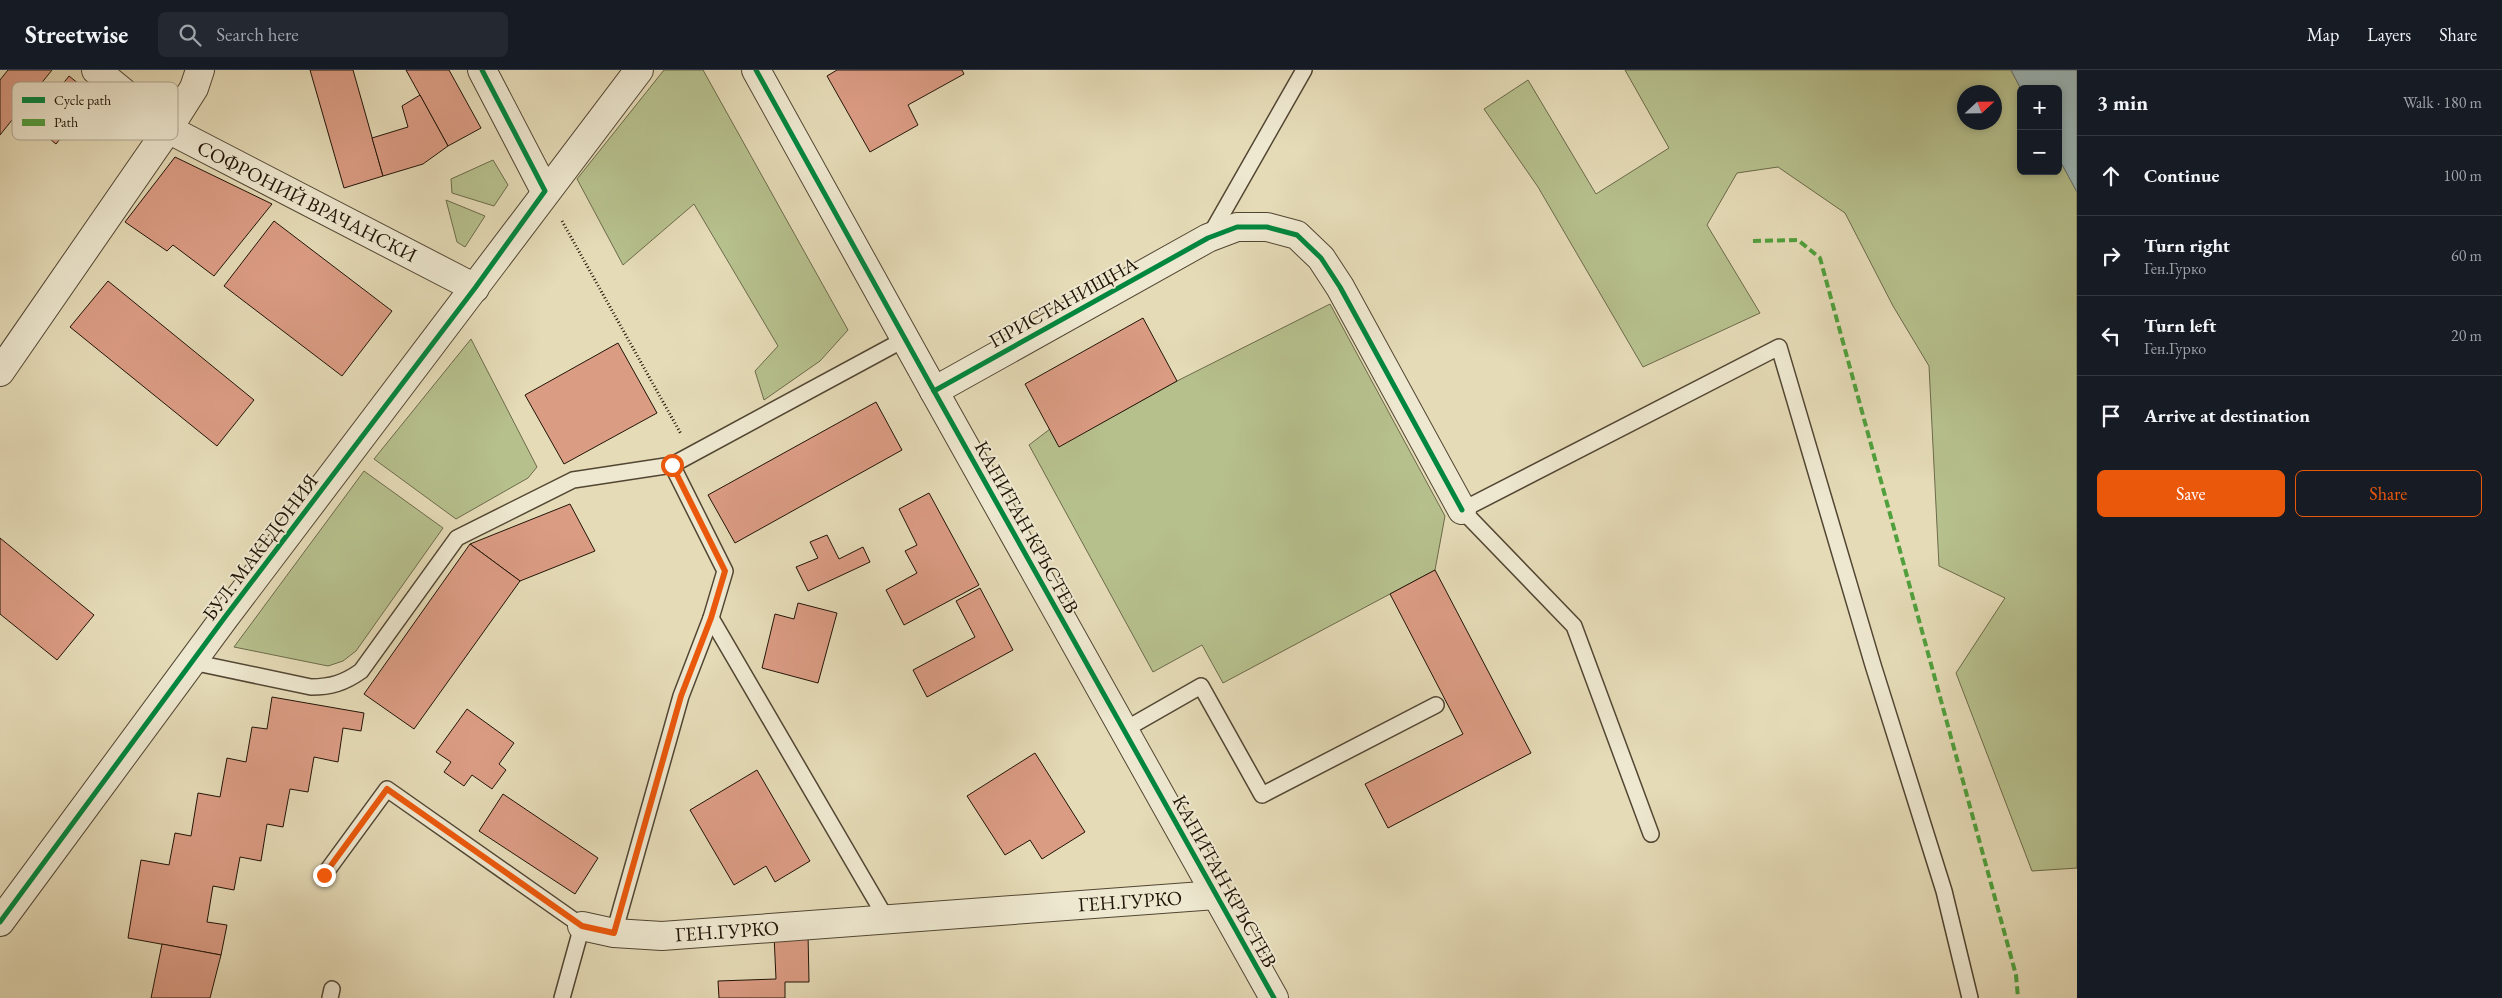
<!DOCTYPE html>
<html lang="en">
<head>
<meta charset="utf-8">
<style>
  body { margin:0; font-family:"EB Garamond",serif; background:#242831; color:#f1f3f6 }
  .controls { position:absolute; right:15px; top:15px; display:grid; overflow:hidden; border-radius:8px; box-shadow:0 2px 8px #0003 }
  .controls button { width:45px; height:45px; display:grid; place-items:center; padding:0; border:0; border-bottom:1px solid #363941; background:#171b24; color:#f1f3f6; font:25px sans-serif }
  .compass { position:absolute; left:1957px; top:15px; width:45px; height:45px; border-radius:50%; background:#171b24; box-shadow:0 2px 8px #0003; rotate:68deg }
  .stop { position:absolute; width:15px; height:15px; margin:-11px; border:4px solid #ea580c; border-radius:50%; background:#fff }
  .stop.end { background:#ea580c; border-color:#fff; box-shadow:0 1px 5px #0008 }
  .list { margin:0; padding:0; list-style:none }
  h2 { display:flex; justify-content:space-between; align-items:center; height:65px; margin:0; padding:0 20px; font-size:21px }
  h2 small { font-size:16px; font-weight:400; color:#9ea1a6 }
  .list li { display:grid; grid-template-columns:32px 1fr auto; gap:15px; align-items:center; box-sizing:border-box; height:80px; padding:0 20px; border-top:1px solid #363941 }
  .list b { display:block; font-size:19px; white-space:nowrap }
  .list p { margin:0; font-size:16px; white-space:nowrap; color:#9ea1a6 }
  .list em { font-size:16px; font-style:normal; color:#9ea1a6 }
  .actions { display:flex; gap:10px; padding:15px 20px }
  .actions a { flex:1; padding:11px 0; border:1px solid #ea580c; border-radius:8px; text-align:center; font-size:18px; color:#ea580c }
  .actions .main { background:#ea580c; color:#fff }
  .icon { flex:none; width:28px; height:28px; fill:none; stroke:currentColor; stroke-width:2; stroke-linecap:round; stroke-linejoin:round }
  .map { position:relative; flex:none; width:2077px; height:928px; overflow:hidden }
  header { display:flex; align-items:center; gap:30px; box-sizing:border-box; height:70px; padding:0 25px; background:#171b24; border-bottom:1px solid #363941 }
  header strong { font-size:24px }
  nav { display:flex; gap:28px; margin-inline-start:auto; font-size:18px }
  .search { width:350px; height:45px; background:#242831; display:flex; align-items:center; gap:12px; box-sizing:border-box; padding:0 18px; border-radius:8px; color:#9ea1a6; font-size:19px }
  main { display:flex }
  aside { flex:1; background:#171b24 }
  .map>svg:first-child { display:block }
  .green { fill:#b6c08d; stroke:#6c6a4a; fill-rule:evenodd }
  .water { fill:#9bb8b9; stroke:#6a7672 }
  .building { fill:#db9c84; stroke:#211407 }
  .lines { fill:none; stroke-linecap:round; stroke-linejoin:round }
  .lane-casing { stroke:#524633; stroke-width:18 }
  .street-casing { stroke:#524633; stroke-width:30 }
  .path { stroke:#211407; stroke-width:3; stroke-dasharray:1 2.5; stroke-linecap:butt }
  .lane { stroke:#eee8d0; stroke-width:15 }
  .street { stroke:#eee8d0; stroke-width:28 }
  .quiet { stroke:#50a03d; stroke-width:4; stroke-dasharray:8 4; stroke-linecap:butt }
  .cycleway-casing { stroke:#eee8d0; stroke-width:8 }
  .cycleway { stroke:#00873e; stroke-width:5 }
  .route { stroke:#ea580c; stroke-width:6 }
  .labels { text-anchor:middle; stroke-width:4; stroke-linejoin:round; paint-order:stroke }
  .street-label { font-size:20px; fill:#211407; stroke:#eee8d0 }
  .key { fill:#eee8d0; stroke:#b0a894; stroke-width:1 }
  .key-label { font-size:14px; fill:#211407 }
</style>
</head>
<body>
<header>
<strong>Streetwise</strong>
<div class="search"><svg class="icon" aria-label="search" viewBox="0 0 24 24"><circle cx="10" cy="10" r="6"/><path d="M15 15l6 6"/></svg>Search here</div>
<nav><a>Map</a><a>Layers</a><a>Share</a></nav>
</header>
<main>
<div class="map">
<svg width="2077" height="928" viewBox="0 0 2077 928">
  <rect width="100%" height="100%" fill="#e5dbb7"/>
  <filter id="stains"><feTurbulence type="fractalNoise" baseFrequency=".004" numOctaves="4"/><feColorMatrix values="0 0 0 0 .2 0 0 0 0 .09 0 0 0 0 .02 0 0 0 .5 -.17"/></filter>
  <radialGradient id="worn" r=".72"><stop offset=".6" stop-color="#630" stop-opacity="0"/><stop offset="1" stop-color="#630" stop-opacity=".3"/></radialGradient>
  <!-- green -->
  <g class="green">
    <polygon points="664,0 703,0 848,260 820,291 764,330 755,301 778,276 694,134 623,195 577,109"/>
    <path d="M1625,0H2011L2021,19V101H2058V87L2077,122V798L2032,801L1956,603L2005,528L1939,496L1929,296L1893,236L1845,143L1778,97L1737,103L1707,155L1760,243L1643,297L1538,117L1484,39L1528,10L1596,124L1669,78ZM1964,22H1994V52H1964Z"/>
    <polygon points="493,90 508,115 494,136 452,123 451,109"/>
    <polygon points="446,130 485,146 465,177 457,172"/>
    <polygon points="1330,234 1445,446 1435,500 1223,613 1202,575 1153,602 1029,375 1050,359 1059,376 1177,311"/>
    <polygon points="471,269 537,397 528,408 456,449 374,389"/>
    <polygon points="364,401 443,458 356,581 343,591 328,596 234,577"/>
  </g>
  <!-- water -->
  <polygon class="water" points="2011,0 2077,0 2077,122 2058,87 2058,19 2021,19"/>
  <!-- building -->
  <g class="building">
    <polygon points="8,0 52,0 0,65 0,10"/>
    <polygon points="310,0 353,0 383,106 344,118"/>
    <polygon points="406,0 449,0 481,58 448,76"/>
    <polygon points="837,0 962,0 964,4 908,35 918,55 870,82 827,6"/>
    <polygon points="69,6 94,26 56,74 31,54"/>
    <polygon points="420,25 448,76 423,94 383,106 372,68 408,57 402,36"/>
    <polygon points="175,87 272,134 214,206 173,175 167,181 125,152"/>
    <polygon points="274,151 392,241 342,306 224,216"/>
    <polygon points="108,211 254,330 217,376 70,257"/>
    <polygon points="1143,248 1177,311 1059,377 1025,314"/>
    <polygon points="618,273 657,343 564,394 525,325"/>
    <polygon points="876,332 902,380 735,473 708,425"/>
    <polygon points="929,423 979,515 904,555 886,520 917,503 905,481 917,475 899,439"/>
    <polygon points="570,434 595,481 520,511 470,474"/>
    <polygon points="827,465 839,489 863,477 870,492 808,521 796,497 818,488 810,472"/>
    <polygon points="0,468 94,545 57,590 0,544"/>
    <polygon points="470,474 520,511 414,659 364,624"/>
    <polygon points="1435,500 1531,683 1388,758 1365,714 1463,664 1390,524"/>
    <polygon points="980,518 1013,580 927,627 913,600 975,567 956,531"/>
    <polygon points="798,533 837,543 818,613 762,598 775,544 794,549"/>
    <polygon points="272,627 364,643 361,661 343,658 338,692 314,687 308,722 290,719 283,757 267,754 261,791 240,787 234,820 213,816 207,852 227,855 221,885 128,868 141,790 169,795 175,763 191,766 198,723 220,727 227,688 246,692 252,657 267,659"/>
    <polygon points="467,639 514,673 499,694 506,700 492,719 472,705 464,716 444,702 451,692 436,682"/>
    <polygon points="1035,683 1085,762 1042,789 1030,770 1005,785 967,726"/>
    <polygon points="757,700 810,791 775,812 766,796 734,815 690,740"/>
    <polygon points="503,724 598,788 575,824 479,761"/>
    <polygon points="808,864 809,912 785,912 785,928 719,928 718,911 776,909 774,865"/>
    <polygon points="162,874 221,885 210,928 151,928"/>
  </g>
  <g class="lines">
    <!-- lane casing -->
    <g class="lane-casing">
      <g id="lane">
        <polyline points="1209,167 1304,0"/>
        <polyline points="711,548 886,848"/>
        <path d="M192,592L311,617C331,617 344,613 361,601L457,468L573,410L672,395"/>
        <polyline points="1124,660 1201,616 1262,725 1436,635"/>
        <polyline points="1651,764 1574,556 1462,440 1779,277 1873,595 1944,821 1970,928"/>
        <polyline points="324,805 387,719 582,856 562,928"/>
        <polyline points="614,863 681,626 711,548 725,501 672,395 905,269"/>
        <polyline points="330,928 332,919"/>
      </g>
    </g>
    <!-- street casing -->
    <g class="street-casing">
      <g id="street">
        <polyline points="96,0 168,59 475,218"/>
        <polyline points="482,0 545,121"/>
        <polyline points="756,0 934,321 1274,928"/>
        <polyline points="0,302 168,59 194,18 200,0"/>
        <polyline points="934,321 1208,168 1237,157 1267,157 1297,165 1321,188 1340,217 1462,440"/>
        <polyline points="0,852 225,547 639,0"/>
        <polyline points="582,856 614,863 662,866 1216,825"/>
      </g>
    </g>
    <!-- path -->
    <polyline class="path" points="562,151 681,364"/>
    <!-- lane -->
    <use href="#lane" class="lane"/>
    <!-- street -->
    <use href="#street" class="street"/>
    <!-- quiet -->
    <polyline class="quiet" points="1753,171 1798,170 1820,188 2016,905 2018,928"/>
    <!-- cycleway casing -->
    <g class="cycleway-casing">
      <g id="cycleway">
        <polyline points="756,0 934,321 1274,928"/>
        <polyline points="934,321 1208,168 1237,157 1267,157 1297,165 1321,188 1340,217 1462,440"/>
        <polyline points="0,852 225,547 475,218 545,121 482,0"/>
      </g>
    </g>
    <!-- cycleway -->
    <use href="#cycleway" class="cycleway"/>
  </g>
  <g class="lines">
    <!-- route -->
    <polyline class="route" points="324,805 387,719 582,856 614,863 681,626 711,548 725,501 672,395"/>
  </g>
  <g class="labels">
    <!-- street labels -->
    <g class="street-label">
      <text transform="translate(307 131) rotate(27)" y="7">СОФРОНИЙ ВРАЧАНСКИ</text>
      <text transform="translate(1063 232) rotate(-29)" y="7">ПРИСТАНИЩНА</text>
      <text transform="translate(1027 457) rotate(61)" y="7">КАПИТАН КРЪСТЕВ</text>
      <text transform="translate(260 477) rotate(-53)" y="7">БУЛ. МАКЕДОНИЯ</text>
      <text transform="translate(1225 811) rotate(61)" y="7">КАПИТАН КРЪСТЕВ</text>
      <text transform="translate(1130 831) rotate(-4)" y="7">ГЕН.ГУРКО</text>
      <text transform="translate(727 861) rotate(-4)" y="7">ГЕН.ГУРКО</text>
    </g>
  </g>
  <!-- legend -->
  <rect x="12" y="12" width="166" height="58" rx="8" class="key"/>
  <rect x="22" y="27" width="23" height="6" fill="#00873e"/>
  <rect x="22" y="49" width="23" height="7" fill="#50a03d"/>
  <g class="key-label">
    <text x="54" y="35">Cycle path</text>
    <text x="54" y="57">Path</text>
  </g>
  <rect width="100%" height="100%" filter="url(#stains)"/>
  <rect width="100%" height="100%" fill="url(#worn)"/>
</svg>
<div class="controls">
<button>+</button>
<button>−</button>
</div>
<svg class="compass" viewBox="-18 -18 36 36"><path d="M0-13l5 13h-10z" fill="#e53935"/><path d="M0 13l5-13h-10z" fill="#9ea1a6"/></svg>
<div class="stop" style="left:672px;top:395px"></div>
<div class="stop end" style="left:324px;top:805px"></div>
</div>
<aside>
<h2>3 min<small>Walk · 180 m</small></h2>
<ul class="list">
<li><svg class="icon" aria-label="ahead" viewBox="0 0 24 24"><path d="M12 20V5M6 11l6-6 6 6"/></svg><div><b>Continue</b></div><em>100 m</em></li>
<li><svg class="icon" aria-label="right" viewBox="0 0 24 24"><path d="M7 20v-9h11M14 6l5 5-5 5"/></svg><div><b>Turn right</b><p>Ген.Гурко</p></div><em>60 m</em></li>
<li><svg class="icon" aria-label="left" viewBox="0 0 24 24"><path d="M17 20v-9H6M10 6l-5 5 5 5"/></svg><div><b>Turn left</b><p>Ген.Гурко</p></div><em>20 m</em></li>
<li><svg class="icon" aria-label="arrive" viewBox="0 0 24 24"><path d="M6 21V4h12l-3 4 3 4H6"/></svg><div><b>Arrive at destination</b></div></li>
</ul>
<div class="actions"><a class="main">Save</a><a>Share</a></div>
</aside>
</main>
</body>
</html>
